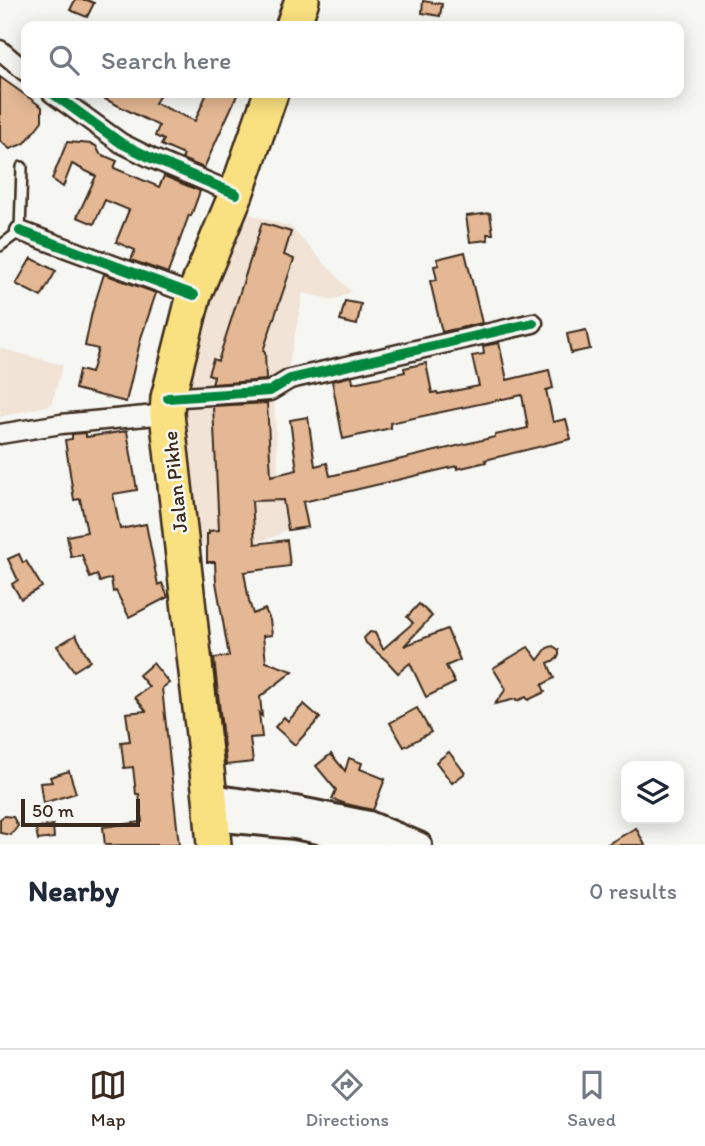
<!DOCTYPE html>
<html lang="en">
<head>
<meta charset="utf-8">
<style>
  body { margin:0; font-family:Itim,sans-serif; background:#f2f2f3; color:#1f2937 }
  .controls { position:absolute; right:21px; bottom:21px; display:grid; overflow:hidden; border-radius:14px; box-shadow:0 4px 18px #0003 }
  .controls button { width:63px; height:63px; display:grid; place-items:center; padding:0; border:0; border-bottom:2px solid #e0e1e3; background:#fff; color:#1f2937; font:35px sans-serif }
  .scale { position:absolute; left:21px; bottom:18px; width:119px; box-sizing:border-box; padding-left:7px; border:4px solid #3b2a1e; border-top:0; font-size:19px; line-height:24px; white-space:nowrap; color:#3b2a1e; -webkit-text-stroke:5px #f6f6f2; paint-order:stroke }
  .list { margin:0; padding:0; list-style:none }
  h2 { display:flex; justify-content:space-between; align-items:center; height:91px; margin:0; padding:0 28px; font-size:30px }
  h2 small { font-size:23px; font-weight:400; color:#747a83 }
  .icon { flex:none; width:38px; height:38px; fill:none; stroke:currentColor; stroke-width:2; stroke-linecap:round; stroke-linejoin:round }
  .map { position:relative; flex:none; width:705px; height:845px; overflow:hidden }
  .search { position:absolute; background:#fff; box-shadow:0 4px 18px #0003; left:21px; right:21px; top:21px; height:77px; display:flex; align-items:center; gap:18px; box-sizing:border-box; padding:0 24px; border-radius:14px; color:#747a83; font-size:26px }
  .sheet { height:203px; background:#fff }
  nav { display:flex; justify-content:space-around; align-items:center; box-sizing:border-box; height:98px; border-top:2px solid #e0e1e3; background:#fff; font-size:19px; color:#747a83 }
  nav a { display:grid; justify-items:center; gap:4px }
  nav .on { color:#3b2a1e }
  .map>svg:first-child { display:block }
  .built { fill:#f1e3d6 }
  .building { fill:#e4b894; stroke:#3b2a1e; stroke-width:2 }
  .lines { fill:none; stroke-linecap:round; stroke-linejoin:round }
  .lane-casing { stroke:#3b2a1e; stroke-width:14 }
  .street-casing { stroke:#3b2a1e; stroke-width:23 }
  .secondary-casing { stroke:#3b2a1e; stroke-width:30 }
  .highway-casing { stroke:#3b2a1e; stroke-width:38 }
  .lane { stroke:#f6f6f2; stroke-width:9 }
  .street { stroke:#f6f6f2; stroke-width:18 }
  .secondary { stroke:#f6f6f2; stroke-width:24 }
  .highway { stroke:#f9e181; stroke-width:33 }
  .cycleway-casing { stroke:#f6f6f2; stroke-width:15 }
  .cycleway { stroke:#00873e; stroke-width:10 }
  .labels { text-anchor:middle; stroke-width:5; stroke-linejoin:round; paint-order:stroke }
  .street-label { font-size:21px; fill:#3b2a1e; stroke:#f6f6f2 }
</style>
</head>
<body>
<div class="map">
<svg width="705" height="845" viewBox="0 0 705 845">
  <rect width="100%" height="100%" fill="#f6f6f2"/>
  <filter id="ink" filterUnits="userSpaceOnUse"><feTurbulence type="fractalNoise" baseFrequency=".0143" numOctaves="2"/><feDisplacementMap in="SourceGraphic" scale="14" xChannelSelector="R" yChannelSelector="G"/><feConvolveMatrix kernelMatrix="1 2 1 2 8 2 1 2 1" color-interpolation-filters="sRGB"/></filter>
  <g filter="url(#ink)">
    <!-- built -->
    <g class="built">
      <polygon points="237,210 291,227 351,292 333,300 303,293 287,374 274,397 278,473 286,529 278,535 256,543 200,547 190,539 179,421 183,386"/>
      <polygon points="0,348 63,365 51,405 0,417"/>
    </g>
    <!-- building -->
    <g class="building">
      <polygon points="75,0 87,0 94,3 87,17 70,10"/>
      <polygon points="423,1 442,4 440,16 422,13"/>
      <polygon points="0,77 42,107 42,121 25,143 10,149 0,141"/>
      <polygon points="93,93 161,93 155,103 195,121 207,93 238,93 204,168 182,159 184,155 161,145 164,140 155,136 159,126"/>
      <polygon points="67,142 92,144 96,146 100,154 117,161 114,168 159,187 164,176 200,191 191,216 189,215 168,273 131,260 135,250 116,242 129,210 105,200 94,224 77,217 96,176 72,164 63,187 52,179"/>
      <polygon points="490,213 493,234 487,234 488,240 470,242 466,216"/>
      <polygon points="262,223 291,232 284,255 294,259 263,351 265,352 266,380 212,384 214,376 208,374 213,359 218,361"/>
      <polygon points="465,252 482,323 442,332 430,281 437,280 434,266 439,265 437,259"/>
      <polygon points="31,258 56,271 41,297 16,284"/>
      <polygon points="104,274 156,293 141,338 126,402 75,389 79,370 91,373 98,349 85,346 92,312"/>
      <polygon points="345,301 361,304 357,325 340,321"/>
      <polygon points="586,330 590,349 571,353 567,334"/>
      <polygon points="499,343 507,380 549,370 553,388 546,390 553,422 566,419 571,439 485,460 486,462 457,469 457,466 303,502 308,527 288,530 283,500 252,501 255,544 287,540 290,566 244,572 249,601 253,614 265,609 270,620 272,635 263,636 266,662 293,671 260,697 262,716 259,713 262,737 250,738 253,762 226,765 214,658 229,656 216,582 215,562 207,562 207,534 209,534 209,531 219,530 213,406 267,403 271,476 297,470 290,420 308,417 315,466 327,463 330,476 495,437 495,435 528,428 522,395 390,423 391,428 343,439 332,381 352,376 353,383 405,372 404,368 426,363 432,393 437,392 438,394 479,386 472,356 484,354 483,346"/>
      <polygon points="127,431 137,490 113,494 120,529 146,524 158,585 162,583 168,597 129,617 116,591 113,592 111,578 100,582 97,575 90,578 82,555 71,557 67,536 87,532 80,499 74,500 65,440 72,439 72,434 86,433 86,437"/>
      <polygon points="19,554 23,563 26,561 42,587 21,599 12,584 18,580 8,559"/>
      <polygon points="419,604 432,616 404,646 447,629 460,660 446,666 455,683 426,697 410,663 398,673 387,661 366,643 364,638 370,632 375,633 383,649 413,623 407,617"/>
      <polygon points="76,635 90,661 74,671 57,646"/>
      <polygon points="553,646 559,650 559,655 557,659 548,663 554,678 542,685 545,692 528,700 526,697 517,701 516,699 495,704 506,689 493,668 528,647 538,660 547,648"/>
      <polygon points="153,663 169,683 162,688 179,845 105,845 103,827 142,822 139,794 136,794 133,767 124,768 121,742 130,741 126,713 146,711 135,697 149,687 139,675"/>
      <polygon points="304,704 320,718 295,745 275,727 284,717 288,721"/>
      <polygon points="417,708 431,732 404,747 390,723"/>
      <polygon points="449,752 465,773 452,783 436,762"/>
      <polygon points="331,754 345,771 349,758 362,763 360,769 385,779 373,810 346,804 332,799 336,790 316,766"/>
      <polygon points="69,771 76,793 43,803 40,783 52,782 50,777"/>
      <polygon points="4,816 13,817 18,826 11,835 0,833 0,819"/>
      <polygon points="53,825 54,838 38,840 36,828"/>
      <polygon points="636,828 645,845 606,845"/>
    </g>
    <g class="lines">
      <!-- lane casing -->
      <g class="lane-casing">
        <polyline id="lane" points="0,246 20,231 22,167"/>
      </g>
      <!-- street casing -->
      <g class="street-casing">
        <g id="street">
          <polyline points="0,50 26,72"/>
          <polyline points="52,93 121,143 151,158 236,194"/>
          <polyline points="20,231 194,295"/>
          <polyline points="168,398 270,391 290,379 533,323"/>
          <polyline points="0,434 61,424 167,414"/>
        </g>
      </g>
      <!-- secondary casing -->
      <g class="secondary-casing">
        <g id="secondary">
          <polyline points="210,797 295,809 369,824 419,845"/>
          <polyline points="212,818 295,826 366,841 375,845"/>
        </g>
      </g>
      <!-- highway casing -->
      <g class="highway-casing">
        <g id="highway">
          <polyline points="293,26 302,0"/>
          <polyline points="214,845 210,797 167,414 168,398 194,295 236,194 271,93"/>
        </g>
      </g>
      <!-- lane -->
      <use href="#lane" class="lane"/>
      <!-- street -->
      <use href="#street" class="street"/>
      <!-- secondary -->
      <use href="#secondary" class="secondary"/>
      <!-- highway -->
      <use href="#highway" class="highway"/>
      <!-- cycleway casing -->
      <g class="cycleway-casing">
        <g id="cycleway">
          <polyline points="52,93 121,143 151,158 236,194"/>
          <polyline points="20,231 194,295"/>
          <polyline points="168,398 270,391 290,379 533,323"/>
        </g>
      </g>
      <!-- cycleway -->
      <use href="#cycleway" class="cycleway"/>
    </g>
  </g>
  <g class="labels">
    <!-- street labels -->
    <g class="street-label">
      <text transform="translate(175 482) rotate(-96)" y="7">Jalan Pikhe</text>
    </g>
  </g>
</svg>
<div class="controls">
<button><svg class="icon" aria-label="layers" viewBox="0 0 24 24"><path d="M12 4l9 5-9 5-9-5zM3 14l9 5 9-5"/></svg></button>
</div>
<div class="scale">50 m</div>
<div class="search"><svg class="icon" aria-label="search" viewBox="0 0 24 24"><circle cx="10" cy="10" r="6"/><path d="M15 15l6 6"/></svg>Search here</div>
</div>
<section class="sheet">
<h2>Nearby<small>0 results</small></h2>
<ul class="list">
</ul>
</section>
<nav>
<a class="on"><svg class="icon" aria-label="map" viewBox="0 0 24 24"><path d="M3 6l6-2 6 2 6-2v14l-6 2-6-2-6 2zM9 4v14M15 6v14"/></svg>Map</a>
<a><svg class="icon" aria-label="directions" viewBox="0 0 24 24"><path d="M12 3l9 9-9 9-9-9zM9 14v-3h6M13 9l2 2-2 2"/></svg>Directions</a>
<a><svg class="icon" aria-label="saved" viewBox="0 0 24 24"><path d="M7 4h10v16l-5-4-5 4z"/></svg>Saved</a>
</nav>
</body>
</html>
